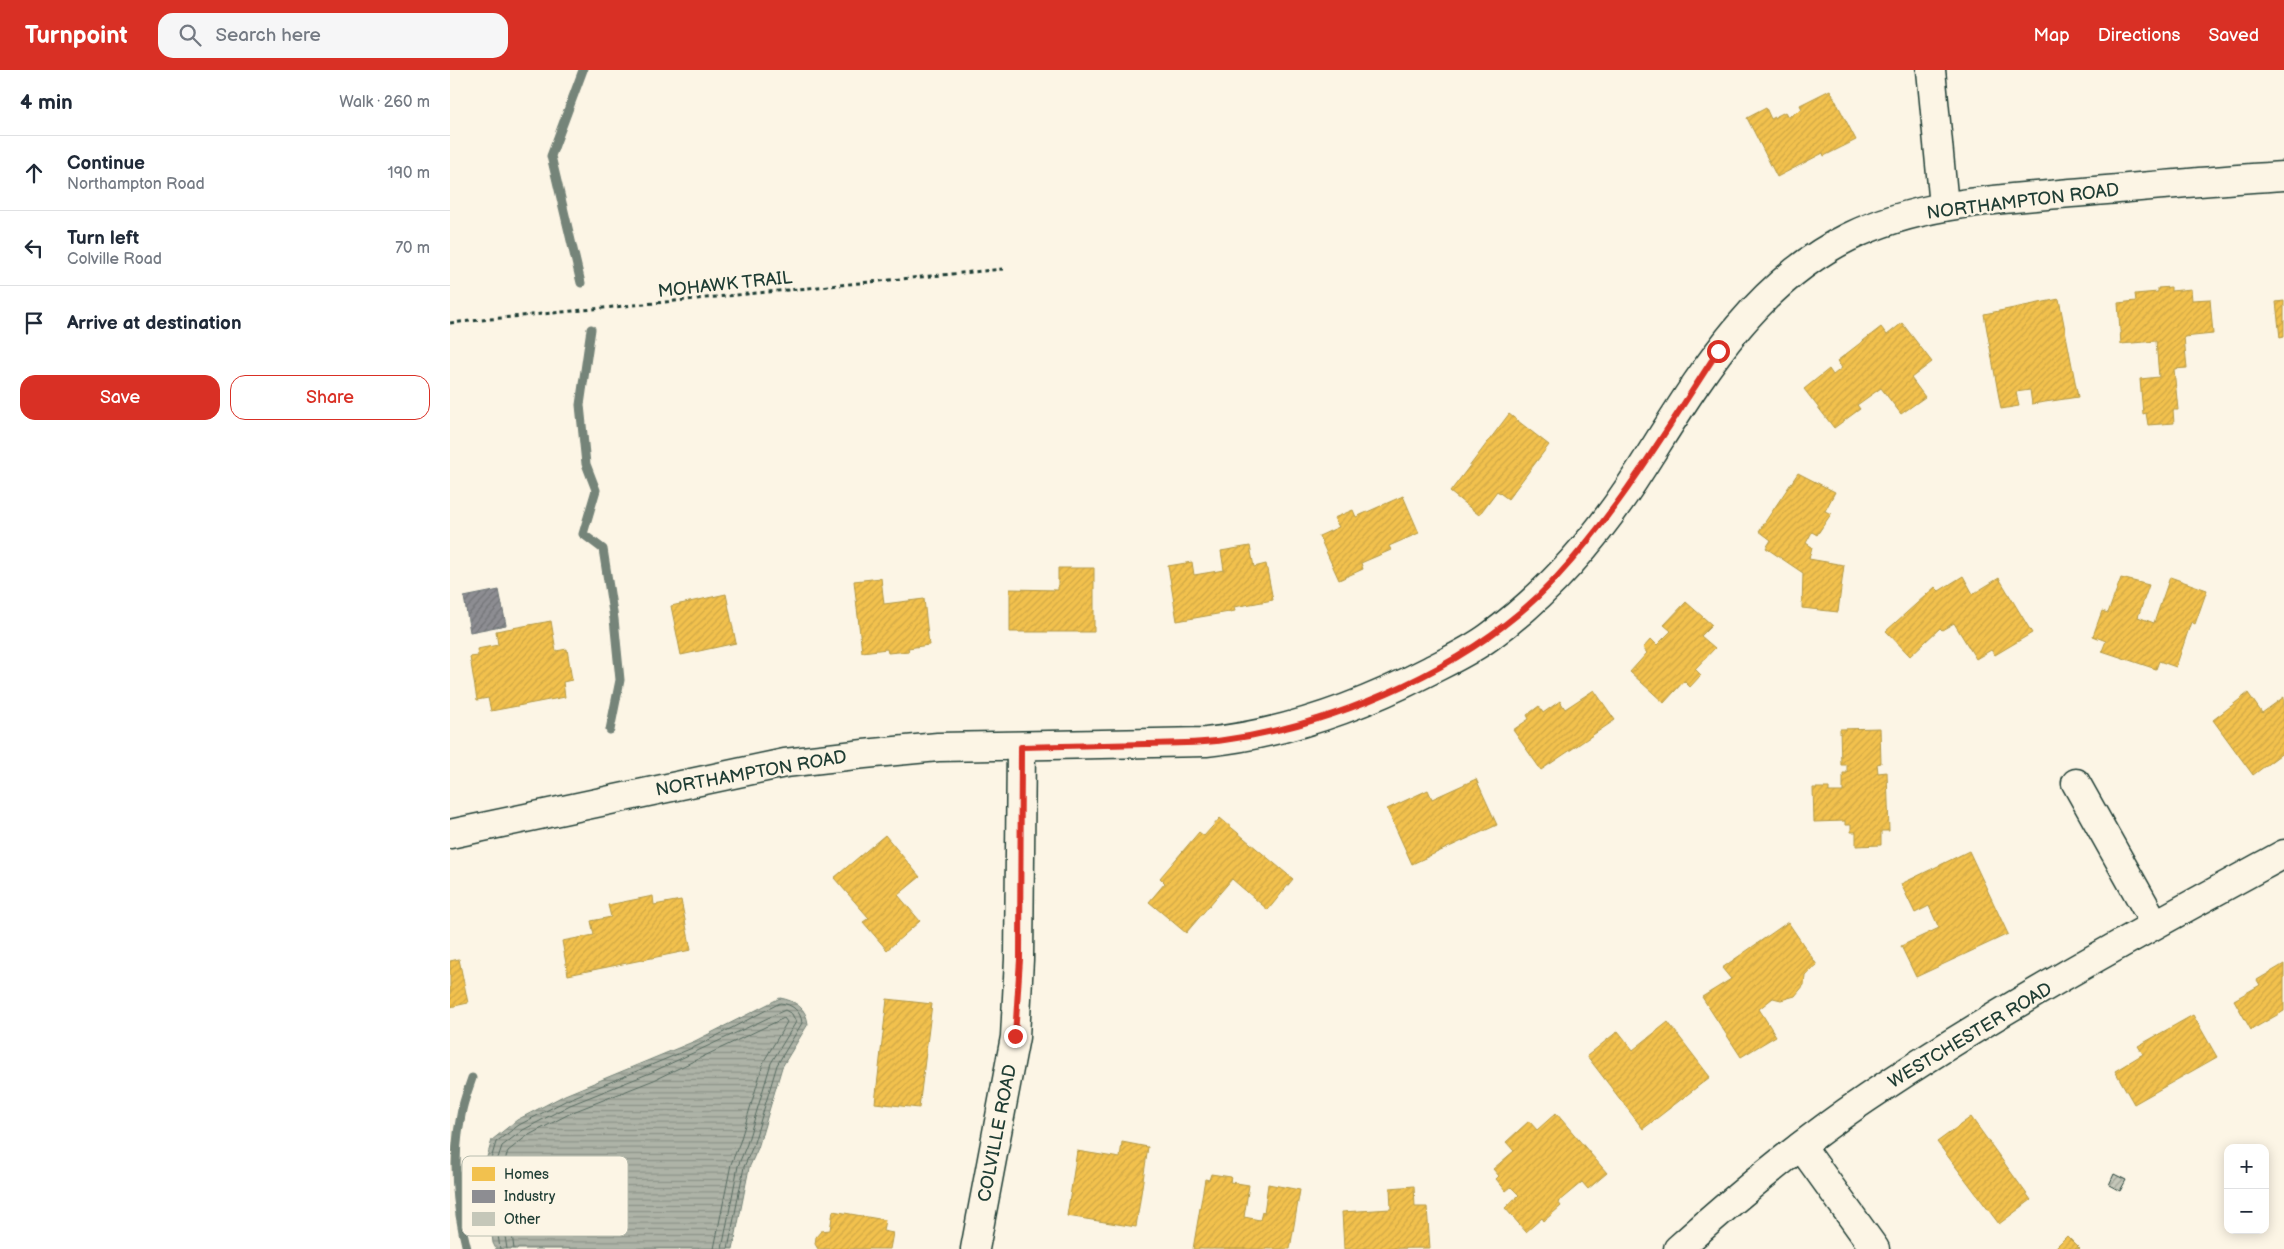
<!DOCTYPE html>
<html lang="en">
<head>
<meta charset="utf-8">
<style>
  body { margin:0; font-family:"Balsamiq Sans",sans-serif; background:#f6f6f7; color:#1f2937 }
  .controls { position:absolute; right:15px; bottom:15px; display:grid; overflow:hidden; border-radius:10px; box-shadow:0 2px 12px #0003 }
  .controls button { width:45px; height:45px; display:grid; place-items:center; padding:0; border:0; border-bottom:1px solid #e0e1e3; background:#fff; color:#1f2937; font:25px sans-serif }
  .stop { position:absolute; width:15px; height:15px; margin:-11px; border:4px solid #d93025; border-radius:50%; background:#fff }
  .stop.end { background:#d93025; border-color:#fff; box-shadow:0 1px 5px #0008 }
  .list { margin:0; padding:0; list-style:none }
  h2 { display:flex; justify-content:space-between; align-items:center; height:65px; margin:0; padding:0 20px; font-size:21px }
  h2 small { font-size:16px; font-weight:400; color:#747a83 }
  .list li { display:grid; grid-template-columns:32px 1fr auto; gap:15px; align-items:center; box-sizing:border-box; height:75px; padding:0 20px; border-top:1px solid #e0e1e3 }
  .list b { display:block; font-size:19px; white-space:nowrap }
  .list p { margin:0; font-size:16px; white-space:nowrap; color:#747a83 }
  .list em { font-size:16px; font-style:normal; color:#747a83 }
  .actions { display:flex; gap:10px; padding:15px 20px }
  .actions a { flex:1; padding:11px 0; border:1px solid #d93025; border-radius:15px; text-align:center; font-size:18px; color:#d93025 }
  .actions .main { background:#d93025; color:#fff }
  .icon { flex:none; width:28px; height:28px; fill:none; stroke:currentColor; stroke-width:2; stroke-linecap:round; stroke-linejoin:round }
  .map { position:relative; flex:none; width:1834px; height:1179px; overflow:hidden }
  header { display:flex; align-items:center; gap:30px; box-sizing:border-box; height:70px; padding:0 25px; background:#d93025; color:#fff }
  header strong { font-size:24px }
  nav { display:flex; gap:28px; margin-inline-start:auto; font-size:18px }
  .search { width:350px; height:45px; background:#f6f6f7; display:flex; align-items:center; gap:12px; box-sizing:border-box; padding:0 18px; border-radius:15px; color:#747a83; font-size:19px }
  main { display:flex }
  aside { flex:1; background:#fff }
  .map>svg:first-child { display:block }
  .water { fill:url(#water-rules); stroke:#758479 }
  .homes { fill:url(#homes-hatch); stroke:#b39946 }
  .industry { fill:url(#industry-hatch); stroke:#6c7576 }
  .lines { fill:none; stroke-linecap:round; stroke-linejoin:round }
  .shore { stroke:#586c62; stroke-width:1 }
  .stream { stroke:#758479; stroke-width:9 }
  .building { fill:url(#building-hatch); stroke:#1f3d34 }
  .minor-casing { stroke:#1f3d34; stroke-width:31 }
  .path { stroke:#1f3d34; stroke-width:3; stroke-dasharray:4 4; stroke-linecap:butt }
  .minor { stroke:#fcf5e5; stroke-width:28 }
  .route { stroke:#d93025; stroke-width:6 }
  .labels { text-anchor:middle; stroke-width:5; stroke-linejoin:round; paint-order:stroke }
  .street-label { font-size:18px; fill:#1f3d34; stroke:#fcf5e5 }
  .key { fill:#fcf5e5; stroke:#babeb0; stroke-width:1 }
  .key-label { font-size:14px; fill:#1f3d34 }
</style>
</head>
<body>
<header>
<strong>Turnpoint</strong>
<div class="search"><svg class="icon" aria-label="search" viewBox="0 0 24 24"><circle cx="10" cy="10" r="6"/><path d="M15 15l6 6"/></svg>Search here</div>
<nav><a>Map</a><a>Directions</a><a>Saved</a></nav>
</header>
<main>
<aside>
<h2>4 min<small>Walk · 260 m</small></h2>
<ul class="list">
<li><svg class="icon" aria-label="ahead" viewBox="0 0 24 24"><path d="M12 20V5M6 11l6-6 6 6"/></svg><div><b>Continue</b><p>Northampton Road</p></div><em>190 m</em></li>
<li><svg class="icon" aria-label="left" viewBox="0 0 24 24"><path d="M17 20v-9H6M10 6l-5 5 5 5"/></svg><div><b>Turn left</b><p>Colville Road</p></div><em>70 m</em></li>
<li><svg class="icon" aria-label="arrive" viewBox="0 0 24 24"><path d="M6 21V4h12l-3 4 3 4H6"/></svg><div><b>Arrive at destination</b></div></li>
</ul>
<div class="actions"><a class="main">Save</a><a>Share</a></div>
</aside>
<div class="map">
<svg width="1834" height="1179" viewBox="0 0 1834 1179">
  <defs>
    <pattern id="water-rules" width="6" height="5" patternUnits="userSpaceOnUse" patternTransform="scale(1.25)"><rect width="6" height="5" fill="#aeb3a7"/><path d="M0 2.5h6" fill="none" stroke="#8d9389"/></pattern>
    <pattern id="homes-hatch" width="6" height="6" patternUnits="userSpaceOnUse" patternTransform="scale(1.25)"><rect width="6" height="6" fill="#f2c14e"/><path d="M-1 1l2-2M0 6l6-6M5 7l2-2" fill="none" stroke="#cfa745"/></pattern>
    <pattern id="industry-hatch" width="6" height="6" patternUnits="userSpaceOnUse" patternTransform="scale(1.25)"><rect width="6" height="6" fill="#8d8d92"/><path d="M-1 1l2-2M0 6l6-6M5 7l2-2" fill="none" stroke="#737478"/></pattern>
    <pattern id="building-hatch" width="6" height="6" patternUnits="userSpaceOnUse" patternTransform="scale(1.25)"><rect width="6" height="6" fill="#c5c7b9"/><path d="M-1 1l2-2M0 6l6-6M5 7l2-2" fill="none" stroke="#9fa397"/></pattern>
  </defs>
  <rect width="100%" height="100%" fill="#fcf5e5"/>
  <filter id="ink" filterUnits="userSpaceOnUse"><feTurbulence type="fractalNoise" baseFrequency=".02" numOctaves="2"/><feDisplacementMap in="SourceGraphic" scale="10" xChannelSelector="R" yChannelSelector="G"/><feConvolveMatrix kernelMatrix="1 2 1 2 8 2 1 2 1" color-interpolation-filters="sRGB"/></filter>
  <g filter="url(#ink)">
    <!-- water -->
    <path class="water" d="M330,928C346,931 356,938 358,954L332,997L308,1078L299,1098L283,1179H46L43,1173L37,1122L32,1104L42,1070L67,1050L115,1025L245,971Z"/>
    <!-- homes -->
    <g class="homes">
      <polygon points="1380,20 1406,70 1374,86 1373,83 1327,107 1297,48 1316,38 1321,49 1335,42 1338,47 1352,39 1350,35"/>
      <polygon points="1721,217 1721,221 1741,219 1742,230 1760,229 1763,264 1734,267 1737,298 1724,299 1728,340 1723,340 1724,353 1698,355 1696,343 1693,344 1690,309 1709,307 1706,271 1671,274 1668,233 1686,231 1685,224 1708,222 1708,218"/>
      <polygon points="1609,229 1628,327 1582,334 1580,320 1566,322 1569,336 1551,339 1534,244"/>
      <polygon points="1834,231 1834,267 1830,268 1826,232"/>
      <polygon points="1452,253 1482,292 1461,308 1475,327 1451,344 1431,318 1407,335 1410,339 1384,358 1354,319 1379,299 1383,305 1392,298 1387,291 1431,257 1437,265"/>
      <polygon points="1059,344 1099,375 1058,429 1047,421 1029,445 1000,422"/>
      <polygon points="1348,403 1385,422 1375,441 1381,444 1367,465 1362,462 1356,473 1362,477 1359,489 1394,495 1388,542 1352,538 1353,503 1316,478 1321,470 1309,461"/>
      <polygon points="953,426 969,463 939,476 941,480 911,493 913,499 889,510 869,466 889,457 884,448 903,440 906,447"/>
      <polygon points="800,476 804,497 816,494 823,530 784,537 785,541 727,551 718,496 742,492 744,505 774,500 771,481"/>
      <polygon points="608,498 644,498 644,562 560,562 560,519 608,520"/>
      <polygon points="1513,506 1523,524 1549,508 1582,563 1545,585 1541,580 1526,589 1504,553 1492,560 1490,558 1460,586 1436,561 1485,517 1489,521"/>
      <polygon points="1720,507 1757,520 1745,554 1741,552 1726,597 1709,591 1706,599 1652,581 1656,571 1643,566 1652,541 1658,543 1671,508 1699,515 1688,547 1704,553"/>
      <polygon points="431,508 434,534 474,529 479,575 458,578 459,581 438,583 437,579 412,582 404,511"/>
      <polygon points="276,524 286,573 231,585 221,536"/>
      <polygon points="1236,532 1262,555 1251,566 1265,578 1245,599 1251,605 1240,617 1234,611 1214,633 1180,602 1197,583 1193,578 1201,569 1207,575 1221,561 1214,555"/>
      <polygon points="101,551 106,581 117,579 122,610 113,612 115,627 41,641 38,628 27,630 20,587 28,586 27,579 48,575 46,561"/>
      <polygon points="1144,620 1165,650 1091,700 1063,660 1079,649 1077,645 1089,636 1093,643 1110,631 1115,639"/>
      <polygon points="1798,623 1812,643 1834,627 1834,682 1803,705 1763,650"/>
      <polygon points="1430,658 1431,693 1427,694 1428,703 1437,702 1439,761 1431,761 1431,775 1406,776 1406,762 1401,762 1401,755 1395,755 1395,751 1364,752 1363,718 1379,718 1379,722 1393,722 1393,703 1397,703 1397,695 1391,695 1390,659"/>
      <polygon points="1026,709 1047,755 962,794 937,739 978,720 982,729"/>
      <polygon points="770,748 843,809 818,840 782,809 736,863 699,832 715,813 710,808 749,762 754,766"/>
      <polygon points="435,765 470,807 448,825 470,851 437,880 413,852 419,848 384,808"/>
      <polygon points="1519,781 1558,864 1466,907 1451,876 1489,858 1479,836 1465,843 1451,814"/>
      <polygon points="203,826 204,835 231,830 241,880 118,905 112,871 144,865 141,851 161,847 158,835"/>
      <polygon points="1338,852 1367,895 1355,905 1354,915 1345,926 1331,930 1323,928 1309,939 1326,966 1291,987 1252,927 1281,909 1272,898"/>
      <polygon points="9,889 18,933 0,937 0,891"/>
      <polygon points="1834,894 1834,941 1801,960 1784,930 1810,915 1807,910"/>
      <polygon points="437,929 482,934 469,1038 425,1033"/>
      <polygon points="1743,945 1767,987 1684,1034 1665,1001 1693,984 1688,976"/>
      <polygon points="1218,952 1260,1007 1193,1059 1137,986 1168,961 1183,980"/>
      <polygon points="1106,1043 1157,1103 1138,1119 1132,1112 1108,1132 1111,1136 1094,1151 1092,1148 1076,1162 1055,1138 1069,1125 1061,1117 1056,1121 1046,1109 1049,1106 1043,1099 1064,1081 1056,1072 1079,1051 1087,1060"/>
      <polygon points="1521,1047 1581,1130 1549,1154 1487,1072"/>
      <polygon points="672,1072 698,1077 686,1157 617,1146 627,1081 670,1088"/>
      <polygon points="761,1104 781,1107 780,1112 799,1115 794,1147 810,1150 812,1142 814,1143 818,1114 850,1120 840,1179 743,1179 755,1109 759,1110"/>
      <polygon points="964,1116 965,1137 977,1137 980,1178 894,1179 892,1142 941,1139 940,1118"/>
      <polygon points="383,1141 435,1150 433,1161 443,1163 440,1179 368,1179 365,1174 366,1167 371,1161 380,1160"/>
      <polygon points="1617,1166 1630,1179 1604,1179"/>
    </g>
    <!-- industry -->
    <polygon class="industry" points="49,520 56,555 20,562 14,527"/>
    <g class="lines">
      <!-- shore -->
      <g class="shore">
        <path d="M50,1179L42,1121L37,1103L46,1072L69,1055L117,1030L247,976L330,933C342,934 351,941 352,953L327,995L303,1076L294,1097L278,1179"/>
        <polyline points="57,1179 48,1120 43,1103 52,1076 73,1060 120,1035 200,1003 335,940 342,944 346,952 321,993 297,1074 288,1096 272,1179"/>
        <polyline points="64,1179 56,1119 51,1103 58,1081 77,1066 123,1042 204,1010 334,948 337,952 314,991 290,1072 281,1094 264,1179"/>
      </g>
      <!-- stream -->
      <g class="stream">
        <polyline points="131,213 101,86 133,0"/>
        <polyline points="141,259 130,335 136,394 146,420 133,464 153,479 164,549 170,610 160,660"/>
        <path d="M17,1179C6,1137 2,1088 11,1045C13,1032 18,1020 22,1008"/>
      </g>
    </g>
    <!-- building -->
    <polygon class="building" points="1664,1104 1676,1110 1670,1121 1659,1115"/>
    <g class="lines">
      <!-- minor casing -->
      <g class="minor-casing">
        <g id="minor">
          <polyline points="1481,0 1494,136"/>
          <polyline points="1626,713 1705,854"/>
          <path d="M0,764L335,693L414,684L488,677L756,672C834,664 907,638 977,602C998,591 1020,581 1039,567C1094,527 1142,473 1180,416C1241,323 1295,218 1399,167C1472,131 1555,129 1634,122C1700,116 1767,110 1834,106"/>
          <polyline points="1351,1076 1425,1179"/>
          <polyline points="525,1179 565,967 569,889 571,677"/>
          <path d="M1228,1179C1288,1125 1350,1073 1417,1028C1550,938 1693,861 1834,784"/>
        </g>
      </g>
      <!-- path -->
      <polyline class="path" points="0,253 553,199"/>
      <!-- minor -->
      <use href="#minor" class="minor"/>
    </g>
  </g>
  <g class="lines" filter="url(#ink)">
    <!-- route -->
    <path class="route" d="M565,966L570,889L571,677C613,676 655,675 696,674C722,673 748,674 774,670C889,654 1026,595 1105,509C1169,440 1217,359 1268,281"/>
  </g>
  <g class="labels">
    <!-- street labels -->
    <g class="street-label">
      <text transform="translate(1573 131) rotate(-7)" y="6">NORTHAMPTON ROAD</text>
      <text transform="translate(275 214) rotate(-6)" y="6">MOHAWK TRAIL</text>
      <text transform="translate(301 703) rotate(-10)" y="6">NORTHAMPTON ROAD</text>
      <text transform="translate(1520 965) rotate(-31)" y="6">WESTCHESTER ROAD</text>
      <text transform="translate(547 1063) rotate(-79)" y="6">COLVILLE ROAD</text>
    </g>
  </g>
  <!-- legend -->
  <rect x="12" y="1086" width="166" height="80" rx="8" class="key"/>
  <rect x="22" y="1097" width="23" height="14" fill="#f2c14e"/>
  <rect x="22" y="1120" width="23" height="13" fill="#8d8d92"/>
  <rect x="22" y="1142" width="23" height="14" fill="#c5c7b9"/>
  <g class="key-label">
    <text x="54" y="1109">Homes</text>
    <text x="54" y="1131">Industry</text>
    <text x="54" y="1154">Other</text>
  </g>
</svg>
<div class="controls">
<button>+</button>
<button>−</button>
</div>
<div class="stop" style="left:1268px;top:281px"></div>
<div class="stop end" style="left:565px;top:966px"></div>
</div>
</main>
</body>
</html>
